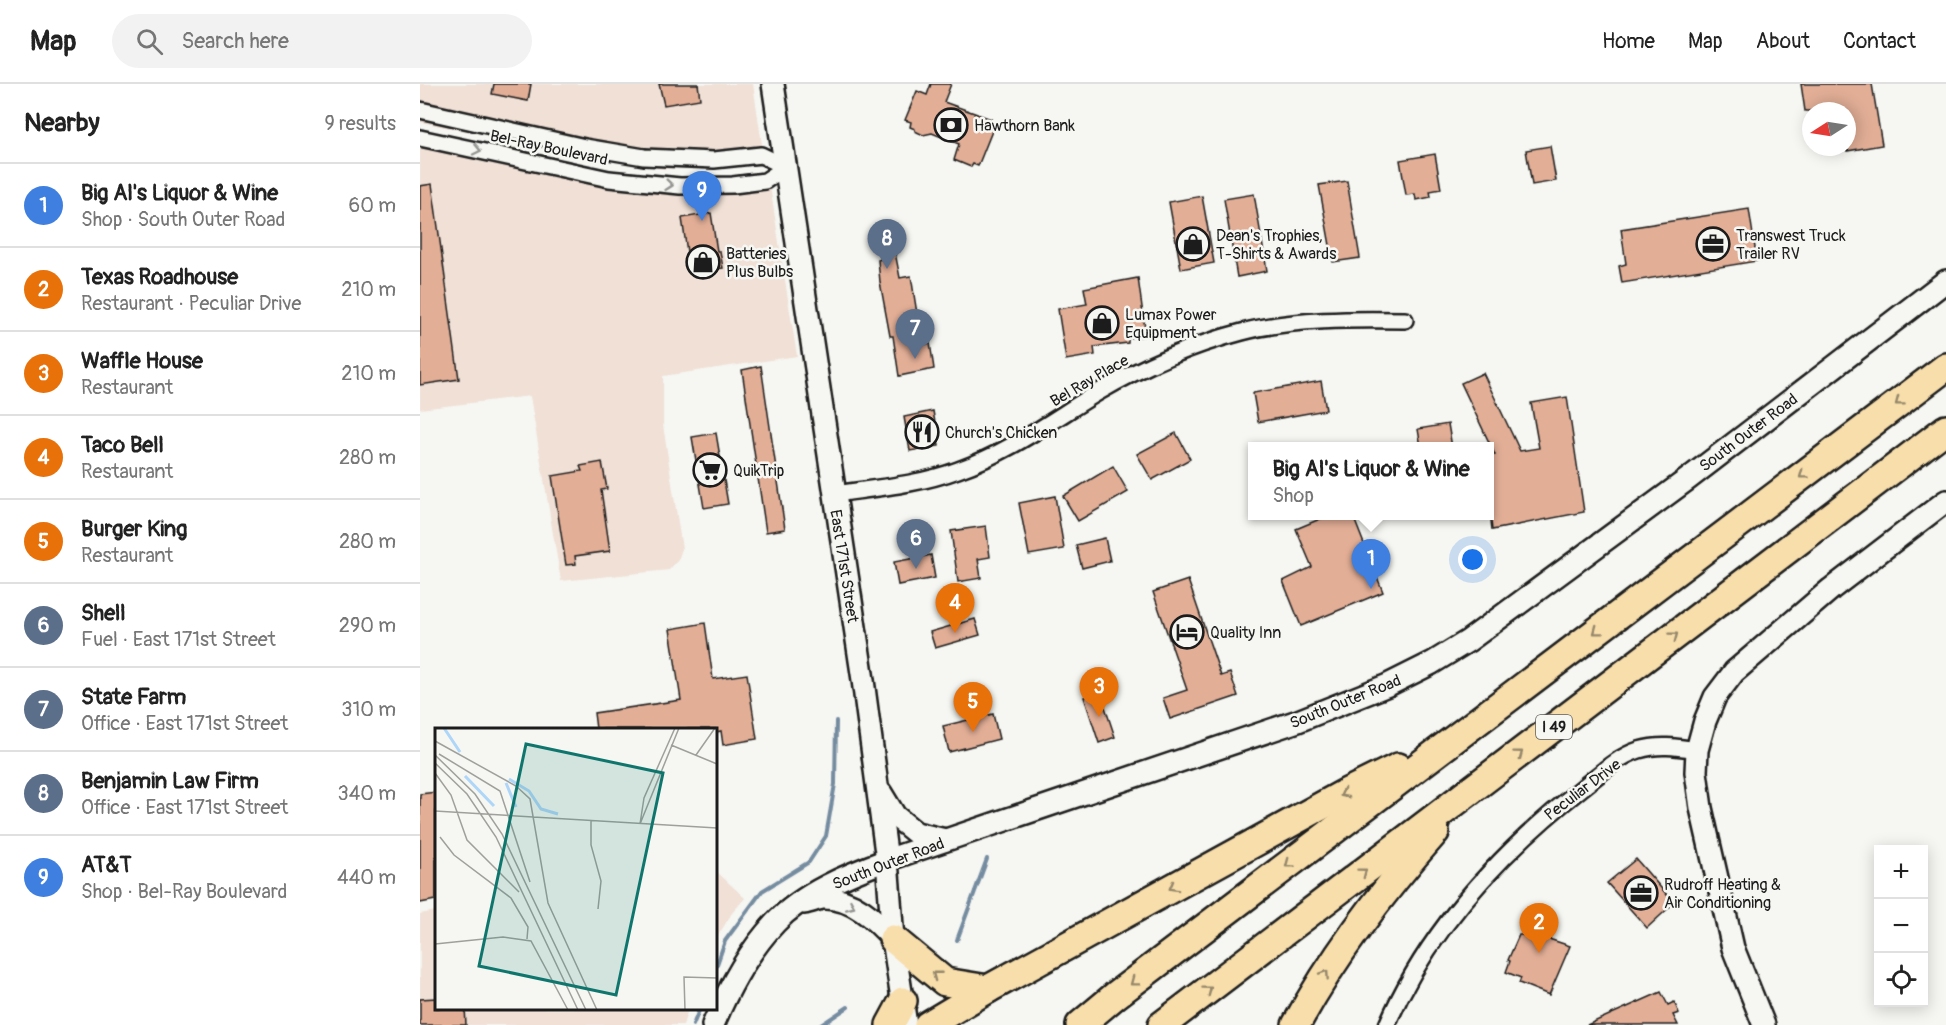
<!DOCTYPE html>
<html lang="en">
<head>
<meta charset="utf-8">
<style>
  body { margin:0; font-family:Pangolin,sans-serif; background:#f2f2f2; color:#222 }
  .controls { position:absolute; right:18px; bottom:18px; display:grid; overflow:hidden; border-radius:0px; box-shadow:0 3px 15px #0003 }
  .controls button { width:54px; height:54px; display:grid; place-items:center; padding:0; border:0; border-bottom:2px solid #e0e0e0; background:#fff; color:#222; font:30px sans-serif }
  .compass { position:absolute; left:1382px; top:18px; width:54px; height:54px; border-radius:50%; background:#fff; box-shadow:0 3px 15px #0003; rotate:258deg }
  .you { position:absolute; left:1053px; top:476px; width:21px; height:21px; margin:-15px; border:4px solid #fff; border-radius:50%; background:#1a73e8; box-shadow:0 0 0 9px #1a73e833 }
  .badge { display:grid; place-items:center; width:39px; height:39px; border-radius:50%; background:#0f766e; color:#fff; font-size:20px; font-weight:700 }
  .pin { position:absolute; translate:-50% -50px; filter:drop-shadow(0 2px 3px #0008) }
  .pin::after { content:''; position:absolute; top:32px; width:21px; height:18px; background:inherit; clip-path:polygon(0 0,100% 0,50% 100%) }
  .popup { position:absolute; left:828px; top:358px; width:246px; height:78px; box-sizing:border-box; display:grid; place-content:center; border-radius:0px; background:#fff; filter:drop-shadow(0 2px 4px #0005); font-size:20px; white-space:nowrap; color:#767676 }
  .popup b { font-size:22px; color:#222 }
  .popup::after { content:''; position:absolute; left:50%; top:100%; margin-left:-12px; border:12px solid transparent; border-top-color:#fff }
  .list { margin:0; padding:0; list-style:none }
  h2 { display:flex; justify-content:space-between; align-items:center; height:78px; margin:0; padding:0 24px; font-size:26px }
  h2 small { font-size:20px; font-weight:400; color:#767676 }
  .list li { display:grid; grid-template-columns:39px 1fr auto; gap:18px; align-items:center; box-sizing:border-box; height:84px; padding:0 24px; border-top:2px solid #e0e0e0 }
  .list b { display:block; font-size:22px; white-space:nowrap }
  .list p { margin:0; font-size:20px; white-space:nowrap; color:#767676 }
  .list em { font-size:20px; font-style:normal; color:#767676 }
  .icon { flex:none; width:33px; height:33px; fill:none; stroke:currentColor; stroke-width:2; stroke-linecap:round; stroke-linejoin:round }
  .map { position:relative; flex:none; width:1526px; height:941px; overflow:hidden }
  header { display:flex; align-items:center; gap:36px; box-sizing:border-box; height:84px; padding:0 30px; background:#fff; border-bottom:2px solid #e0e0e0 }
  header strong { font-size:28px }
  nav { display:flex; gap:33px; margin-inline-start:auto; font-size:21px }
  .search { width:420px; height:54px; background:#f2f2f2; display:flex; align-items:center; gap:15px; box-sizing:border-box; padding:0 21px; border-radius:33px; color:#767676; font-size:22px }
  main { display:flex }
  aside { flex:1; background:#fff }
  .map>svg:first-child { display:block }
  .built { fill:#f0e0d6 }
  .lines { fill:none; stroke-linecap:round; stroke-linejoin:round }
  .stream { stroke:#748ca0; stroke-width:4 }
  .building { fill:#e2ae96; stroke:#1c1c1c; stroke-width:1.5 }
  .street-casing { stroke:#1c1c1c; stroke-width:20 }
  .secondary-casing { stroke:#1c1c1c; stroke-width:26 }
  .highway-casing { stroke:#1c1c1c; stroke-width:32 }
  .street { stroke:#f6f6f2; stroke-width:15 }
  .secondary { stroke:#f6f6f2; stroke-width:21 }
  .highway { stroke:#f8deab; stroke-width:27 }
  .oneway { stroke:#949492 }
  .oneway2 { stroke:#95876b }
  .labels { text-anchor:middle; stroke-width:5; stroke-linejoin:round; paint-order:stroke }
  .shield { fill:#f6f6f2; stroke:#5d5d5c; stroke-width:1.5 }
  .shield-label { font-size:15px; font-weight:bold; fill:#1c1c1c }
  .poi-label { font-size:16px; fill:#1c1c1c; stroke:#f6f6f2; text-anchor:start }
  .street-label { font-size:16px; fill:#1c1c1c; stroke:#f6f6f2 }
  .inset-river { fill:none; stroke:#aed6f8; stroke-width:3 }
  .inset-road { fill:none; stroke:#9f9f9c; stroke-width:1.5 }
  .view { fill:#0f766e; fill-opacity:0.15; stroke:#0f766e; stroke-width:3 }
  .inset-edge { fill:none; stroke:#1c1c1c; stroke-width:3 }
</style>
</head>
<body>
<header>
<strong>Map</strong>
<div class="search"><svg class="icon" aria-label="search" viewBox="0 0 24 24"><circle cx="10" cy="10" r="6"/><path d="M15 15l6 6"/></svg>Search here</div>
<nav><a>Home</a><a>Map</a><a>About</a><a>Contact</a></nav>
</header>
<main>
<aside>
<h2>Nearby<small>9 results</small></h2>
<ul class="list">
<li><span class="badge" style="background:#3f7fe0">1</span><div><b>Big Al's Liquor &amp; Wine</b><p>Shop · South Outer Road</p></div><em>60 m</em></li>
<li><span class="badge" style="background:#e8710a">2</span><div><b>Texas Roadhouse</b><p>Restaurant · Peculiar Drive</p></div><em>210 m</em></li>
<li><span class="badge" style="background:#e8710a">3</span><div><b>Waffle House</b><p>Restaurant</p></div><em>210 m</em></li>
<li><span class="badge" style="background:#e8710a">4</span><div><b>Taco Bell</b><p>Restaurant</p></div><em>280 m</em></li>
<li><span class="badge" style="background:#e8710a">5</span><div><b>Burger King</b><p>Restaurant</p></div><em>280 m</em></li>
<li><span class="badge" style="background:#5c6f8a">6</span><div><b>Shell</b><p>Fuel · East 171st Street</p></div><em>290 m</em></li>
<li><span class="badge" style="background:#5c6f8a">7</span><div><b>State Farm</b><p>Office · East 171st Street</p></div><em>310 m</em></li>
<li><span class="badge" style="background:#5c6f8a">8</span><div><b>Benjamin Law Firm</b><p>Office · East 171st Street</p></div><em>340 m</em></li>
<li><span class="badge" style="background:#3f7fe0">9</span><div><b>AT&amp;T</b><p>Shop · Bel-Ray Boulevard</p></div><em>440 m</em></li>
</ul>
</aside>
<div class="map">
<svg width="1526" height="941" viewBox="0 0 1526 941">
  <rect width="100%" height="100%" fill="#f6f6f2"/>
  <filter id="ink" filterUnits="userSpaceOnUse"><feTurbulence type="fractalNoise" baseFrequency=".0167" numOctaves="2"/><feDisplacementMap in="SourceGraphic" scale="12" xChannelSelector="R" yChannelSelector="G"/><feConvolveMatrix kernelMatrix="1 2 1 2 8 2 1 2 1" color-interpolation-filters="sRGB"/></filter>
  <g filter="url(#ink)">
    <!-- built -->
    <g class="built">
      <polygon points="0,0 333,0 345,81 244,85 0,38"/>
      <polygon points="0,58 182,99 350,102 377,272 243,292 243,341 262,465 258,476 249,486 141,497 110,312 0,325"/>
      <polygon points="296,787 325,814 312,829 296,855"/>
      <polygon points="16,827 16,924 268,925 263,941 0,941 0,830"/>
    </g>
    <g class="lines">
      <!-- stream -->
      <g class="stream">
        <polyline points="537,856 567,775"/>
        <polyline points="296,883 305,857 342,807 389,778 406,752 415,700 416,637"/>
        <polyline points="273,941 280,924"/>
        <polyline points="401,941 428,923"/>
      </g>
    </g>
    <!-- building -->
    <g class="building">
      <polygon points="74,0 111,0 108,17 72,10"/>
      <polygon points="239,0 278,0 280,15 244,21"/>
      <polygon points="511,0 531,0 524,18 571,35 569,39 574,42 558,82 553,80 551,83 534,76 539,60 512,49 503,51 495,47 495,45 490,43 491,38 485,36 497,7 507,11"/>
      <polygon points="1381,0 1452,0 1462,61 1427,67 1427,27 1385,27"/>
      <polygon points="1130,62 1136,97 1112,101 1106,66"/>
      <polygon points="1015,70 1021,105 1010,107 1011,113 996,116 995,110 986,111 980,76"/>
      <polygon points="927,97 940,174 913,178 899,101"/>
      <polygon points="12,100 39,295 0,301 0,102"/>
      <polygon points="834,110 847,187 817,193 804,115"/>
      <polygon points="782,112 794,179 761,185 749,118"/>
      <polygon points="1329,125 1337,177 1202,199 1199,182 1206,180 1201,145"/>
      <polygon points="291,129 297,167 300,167 303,184 270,188 262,134"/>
      <polygon points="473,158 480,194 491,192 502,261 510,259 514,285 479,292 473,252 470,252 460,198 458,176 461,175 458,161"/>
      <polygon points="718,194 726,252 708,254 708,259 674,263 675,271 646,276 638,225 667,220 664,204"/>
      <polygon points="341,282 365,445 346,448 322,286"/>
      <polygon points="1063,289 1100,367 1119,364 1111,319 1147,313 1164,428 1072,446 1070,428 1070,372 1075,371 1041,299"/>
      <polygon points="901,297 906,326 838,338 833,309"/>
      <polygon points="513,327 519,362 490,367 484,333"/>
      <polygon points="1028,340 1032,363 1001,363 998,345"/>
      <polygon points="296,349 308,420 284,424 272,353"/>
      <polygon points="756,349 770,375 732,396 717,370"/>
      <polygon points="182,378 187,405 181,406 190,467 155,472 156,480 146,481 132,392 162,387 160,382"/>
      <polygon points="693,382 708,408 658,437 643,412"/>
      <polygon points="635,412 644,465 609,471 599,419"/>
      <polygon points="907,432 933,432 963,508 881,542 863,497 892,483 876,445"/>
      <polygon points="566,442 570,473 558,475 561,494 538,498 531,447"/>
      <polygon points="685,454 690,477 662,484 656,461"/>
      <polygon points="511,471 515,494 478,501 474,478"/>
      <polygon points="768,496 801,592 810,589 818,612 750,635 743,614 767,606 733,508"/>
      <polygon points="555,535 560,551 515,564 510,548"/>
      <polygon points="285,539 293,595 327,590 337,655 303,661 301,647 296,648 296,645 176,645 174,629 261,616 250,545"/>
      <polygon points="680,608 695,653 679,659 664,613"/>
      <polygon points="573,630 579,655 529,668 523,642"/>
      <polygon points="16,708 16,816 0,819 0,710"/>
      <polygon points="1216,775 1254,819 1227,844 1187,799"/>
      <polygon points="1105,841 1131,851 1129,855 1150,862 1129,911 1099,899 1101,894 1086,888 1090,877 1088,876 1099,851 1103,851"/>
      <polygon points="1241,908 1248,921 1254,918 1259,929 1253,931 1258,941 1167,941"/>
      <polygon points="16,914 16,924 45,924 46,941 0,941 0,915"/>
    </g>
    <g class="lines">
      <!-- street casing -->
      <g class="street-casing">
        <g id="street">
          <polyline points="0,26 165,63 224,73 294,76 341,71 366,83"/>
          <polyline points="0,54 189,95 260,102 313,101 345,97 366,83"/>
          <path d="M414,410C456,404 498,401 538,386C592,367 629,338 677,309C721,283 772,261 822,248C871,235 935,235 985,236"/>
          <path d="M967,941C1008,845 1081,768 1162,704C1179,691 1197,673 1219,666C1239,660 1257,663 1277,666"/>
        </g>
      </g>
      <!-- secondary casing -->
      <g class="secondary-casing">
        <g id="secondary">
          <polyline points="353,0 443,596 467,776 473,855 486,941"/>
          <polyline points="461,709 475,732 496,749 525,756"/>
          <path d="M384,819C390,818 397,815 403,814C432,813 456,836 473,855"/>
          <path d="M293,941C308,905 328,868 355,839C383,809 429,790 467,776L878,637L968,601L1012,579L1048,557L1268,395L1526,197"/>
          <polyline points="1344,941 1313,864 1281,724 1276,688 1277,666 1285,637 1295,613 1314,588 1411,505 1526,417"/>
        </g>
      </g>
      <!-- highway casing -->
      <g class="highway-casing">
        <g id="highway">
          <polyline points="473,855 525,898 568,905"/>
          <polyline points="470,941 483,917"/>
          <polyline points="508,941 568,905 927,708 978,683"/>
          <polyline points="660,941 696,911 1526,283"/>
          <polyline points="742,941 1526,345"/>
          <path d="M876,941C914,871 962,808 1015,748"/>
        </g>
      </g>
      <!-- street -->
      <use href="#street" class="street"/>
      <!-- secondary -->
      <use href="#secondary" class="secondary"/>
      <!-- highway -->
      <use href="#highway" class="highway"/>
    </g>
    <!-- one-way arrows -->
    <defs><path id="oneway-chevron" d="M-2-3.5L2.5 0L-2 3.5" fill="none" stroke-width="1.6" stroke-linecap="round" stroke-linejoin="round" transform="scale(1.5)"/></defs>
    <g class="oneway">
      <use href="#oneway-chevron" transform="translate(57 66) rotate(12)"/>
      <use href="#oneway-chevron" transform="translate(249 101) rotate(6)"/>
      <use href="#oneway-chevron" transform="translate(431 822) rotate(24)"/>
    </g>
    <g class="oneway2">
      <use href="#oneway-chevron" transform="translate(1479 318) rotate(143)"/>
      <use href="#oneway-chevron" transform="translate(1383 391) rotate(143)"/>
      <use href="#oneway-chevron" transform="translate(1177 547) rotate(143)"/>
      <use href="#oneway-chevron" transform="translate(1254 552) rotate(-37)"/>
      <use href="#oneway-chevron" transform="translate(1099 670) rotate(-37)"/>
      <use href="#oneway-chevron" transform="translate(924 710) rotate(152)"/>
      <use href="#oneway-chevron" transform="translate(869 780) rotate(143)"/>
      <use href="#oneway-chevron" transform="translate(943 788) rotate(-37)"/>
      <use href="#oneway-chevron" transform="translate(753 803) rotate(151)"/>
      <use href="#oneway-chevron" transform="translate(905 890) rotate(-56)"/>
      <use href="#oneway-chevron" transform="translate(516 891) rotate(-142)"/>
      <use href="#oneway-chevron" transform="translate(714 898) rotate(143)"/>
      <use href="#oneway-chevron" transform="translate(788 906) rotate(-37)"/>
    </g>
  </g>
  <!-- icons -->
  <defs>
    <g id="bank-ring" transform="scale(1.725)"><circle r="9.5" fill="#f6f6f2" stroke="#1c1c1c" stroke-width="1.5"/><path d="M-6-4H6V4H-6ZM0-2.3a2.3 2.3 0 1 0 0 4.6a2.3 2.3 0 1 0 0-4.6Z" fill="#1c1c1c"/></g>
    <g id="shop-ring" transform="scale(1.725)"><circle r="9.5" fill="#f6f6f2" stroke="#1c1c1c" stroke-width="1.5"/><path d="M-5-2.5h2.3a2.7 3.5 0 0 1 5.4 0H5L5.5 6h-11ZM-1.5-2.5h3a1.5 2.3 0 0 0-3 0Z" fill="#1c1c1c"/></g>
    <g id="office-ring" transform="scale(1.725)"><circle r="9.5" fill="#f6f6f2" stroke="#1c1c1c" stroke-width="1.5"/><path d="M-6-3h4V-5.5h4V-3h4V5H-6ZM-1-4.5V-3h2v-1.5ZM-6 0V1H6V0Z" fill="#1c1c1c"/></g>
    <g id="restaurant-ring" transform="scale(1.725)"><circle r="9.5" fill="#f6f6f2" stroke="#1c1c1c" stroke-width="1.5"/><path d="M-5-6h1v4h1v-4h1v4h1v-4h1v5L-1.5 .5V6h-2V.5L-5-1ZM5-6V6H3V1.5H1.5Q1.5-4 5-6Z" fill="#1c1c1c"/></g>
    <g id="supermarket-ring" transform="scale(1.725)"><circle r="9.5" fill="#f6f6f2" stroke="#1c1c1c" stroke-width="1.5"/><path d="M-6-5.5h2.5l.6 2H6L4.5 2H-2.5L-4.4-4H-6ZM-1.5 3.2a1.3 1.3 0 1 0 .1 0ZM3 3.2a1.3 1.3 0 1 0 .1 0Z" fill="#1c1c1c"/></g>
    <g id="hotel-ring" transform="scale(1.725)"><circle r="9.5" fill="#f6f6f2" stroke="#1c1c1c" stroke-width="1.5"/><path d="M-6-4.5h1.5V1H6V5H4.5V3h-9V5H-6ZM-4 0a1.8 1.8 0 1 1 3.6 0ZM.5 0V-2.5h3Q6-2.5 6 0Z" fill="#1c1c1c"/></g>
  </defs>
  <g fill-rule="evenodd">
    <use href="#bank-ring" x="531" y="41"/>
    <use href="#shop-ring" x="773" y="160"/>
    <use href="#office-ring" x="1293" y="160"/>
    <use href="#shop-ring" x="283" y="178"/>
    <use href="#shop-ring" x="682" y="239"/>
    <use href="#restaurant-ring" x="502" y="348"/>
    <use href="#supermarket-ring" x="290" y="386"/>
    <use href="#hotel-ring" x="767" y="548"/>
    <use href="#office-ring" x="1221" y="809"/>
  </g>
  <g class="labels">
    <!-- shield labels -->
    <rect class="shield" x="1116" y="631" width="36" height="24" rx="4.5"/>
    <g class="shield-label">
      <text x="1134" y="648">I 49</text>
    </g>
    <!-- poi labels -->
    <g class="poi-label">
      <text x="554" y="47">Hawthorn Bank</text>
      <text x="796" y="157">Dean's Trophies,<tspan x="796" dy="18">T-Shirts &amp; Awards</tspan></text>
      <text x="1316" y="157">Transwest Truck<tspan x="1316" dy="18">Trailer RV</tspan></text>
      <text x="306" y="175">Batteries<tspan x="306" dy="18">Plus Bulbs</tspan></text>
      <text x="705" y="236">Lumax Power<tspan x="705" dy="18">Equipment</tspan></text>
      <text x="525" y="354">Church's Chicken</text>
      <text x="313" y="392">QuikTrip</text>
      <text x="790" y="554">Quality Inn</text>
      <text x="1244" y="806">Rudroff Heating &amp;<tspan x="1244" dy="18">Air Conditioning</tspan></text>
    </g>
    <!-- street labels -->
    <g class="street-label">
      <text transform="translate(129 63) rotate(12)" y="6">Bel-Ray Boulevard</text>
      <text transform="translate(669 296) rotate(-30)" y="6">Bel Ray Place</text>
      <text transform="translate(1328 348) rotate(-37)" y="6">South Outer Road</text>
      <text transform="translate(425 482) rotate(81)" y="6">East 171st Street</text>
      <text transform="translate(925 617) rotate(-22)" y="6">South Outer Road</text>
      <text transform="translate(1162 705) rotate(-37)" y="6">Peculiar Drive</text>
      <text transform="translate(468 779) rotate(-21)" y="6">South Outer Road</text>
    </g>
  </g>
  <!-- overview -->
  <g transform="translate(15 644)">
    <rect width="282" height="282" fill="#f6f6f2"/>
    <path class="inset-river" d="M9,0L25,24M30,48L59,78M74,51L94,63L106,81L123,86M71,55L81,79"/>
    <path class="inset-road" d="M0,13L81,58L95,71L113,175L162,282M236,17L282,36M4,26L65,63L95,154M0,27L40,66L67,106L151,282M261,27L280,0M0,35L32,66L61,109L143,282M0,45L16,67L32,112L84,164M0,83L282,100M156,93V117L166,153L163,181M205,96L244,0M205,96L209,70L240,0M5,109L19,127L76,170L93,199L92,211M0,216L68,209L96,213L133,282M250,282L249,249L282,250"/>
    <path class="view" d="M91,16L228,45L181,267L44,238Z"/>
    <rect width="282" height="282" class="inset-edge"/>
  </g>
</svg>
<div class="controls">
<button>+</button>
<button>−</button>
<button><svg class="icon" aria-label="locate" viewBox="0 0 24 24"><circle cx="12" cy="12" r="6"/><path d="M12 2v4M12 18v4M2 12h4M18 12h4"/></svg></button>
</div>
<svg class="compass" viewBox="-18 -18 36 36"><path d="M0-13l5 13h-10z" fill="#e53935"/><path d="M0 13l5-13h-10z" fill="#767676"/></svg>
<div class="you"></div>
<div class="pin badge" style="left:951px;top:505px;background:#3f7fe0">1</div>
<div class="popup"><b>Big Al's Liquor &amp; Wine</b>Shop</div>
<div class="pin badge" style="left:1119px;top:869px;background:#e8710a">2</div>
<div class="pin badge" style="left:679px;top:633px;background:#e8710a">3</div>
<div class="pin badge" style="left:535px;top:549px;background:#e8710a">4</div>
<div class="pin badge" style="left:553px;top:648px;background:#e8710a">5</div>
<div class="pin badge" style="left:496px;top:485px;background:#5c6f8a">6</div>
<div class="pin badge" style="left:495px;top:275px;background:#5c6f8a">7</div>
<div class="pin badge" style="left:467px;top:185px;background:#5c6f8a">8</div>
<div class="pin badge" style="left:282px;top:137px;background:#3f7fe0">9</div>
</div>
</main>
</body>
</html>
